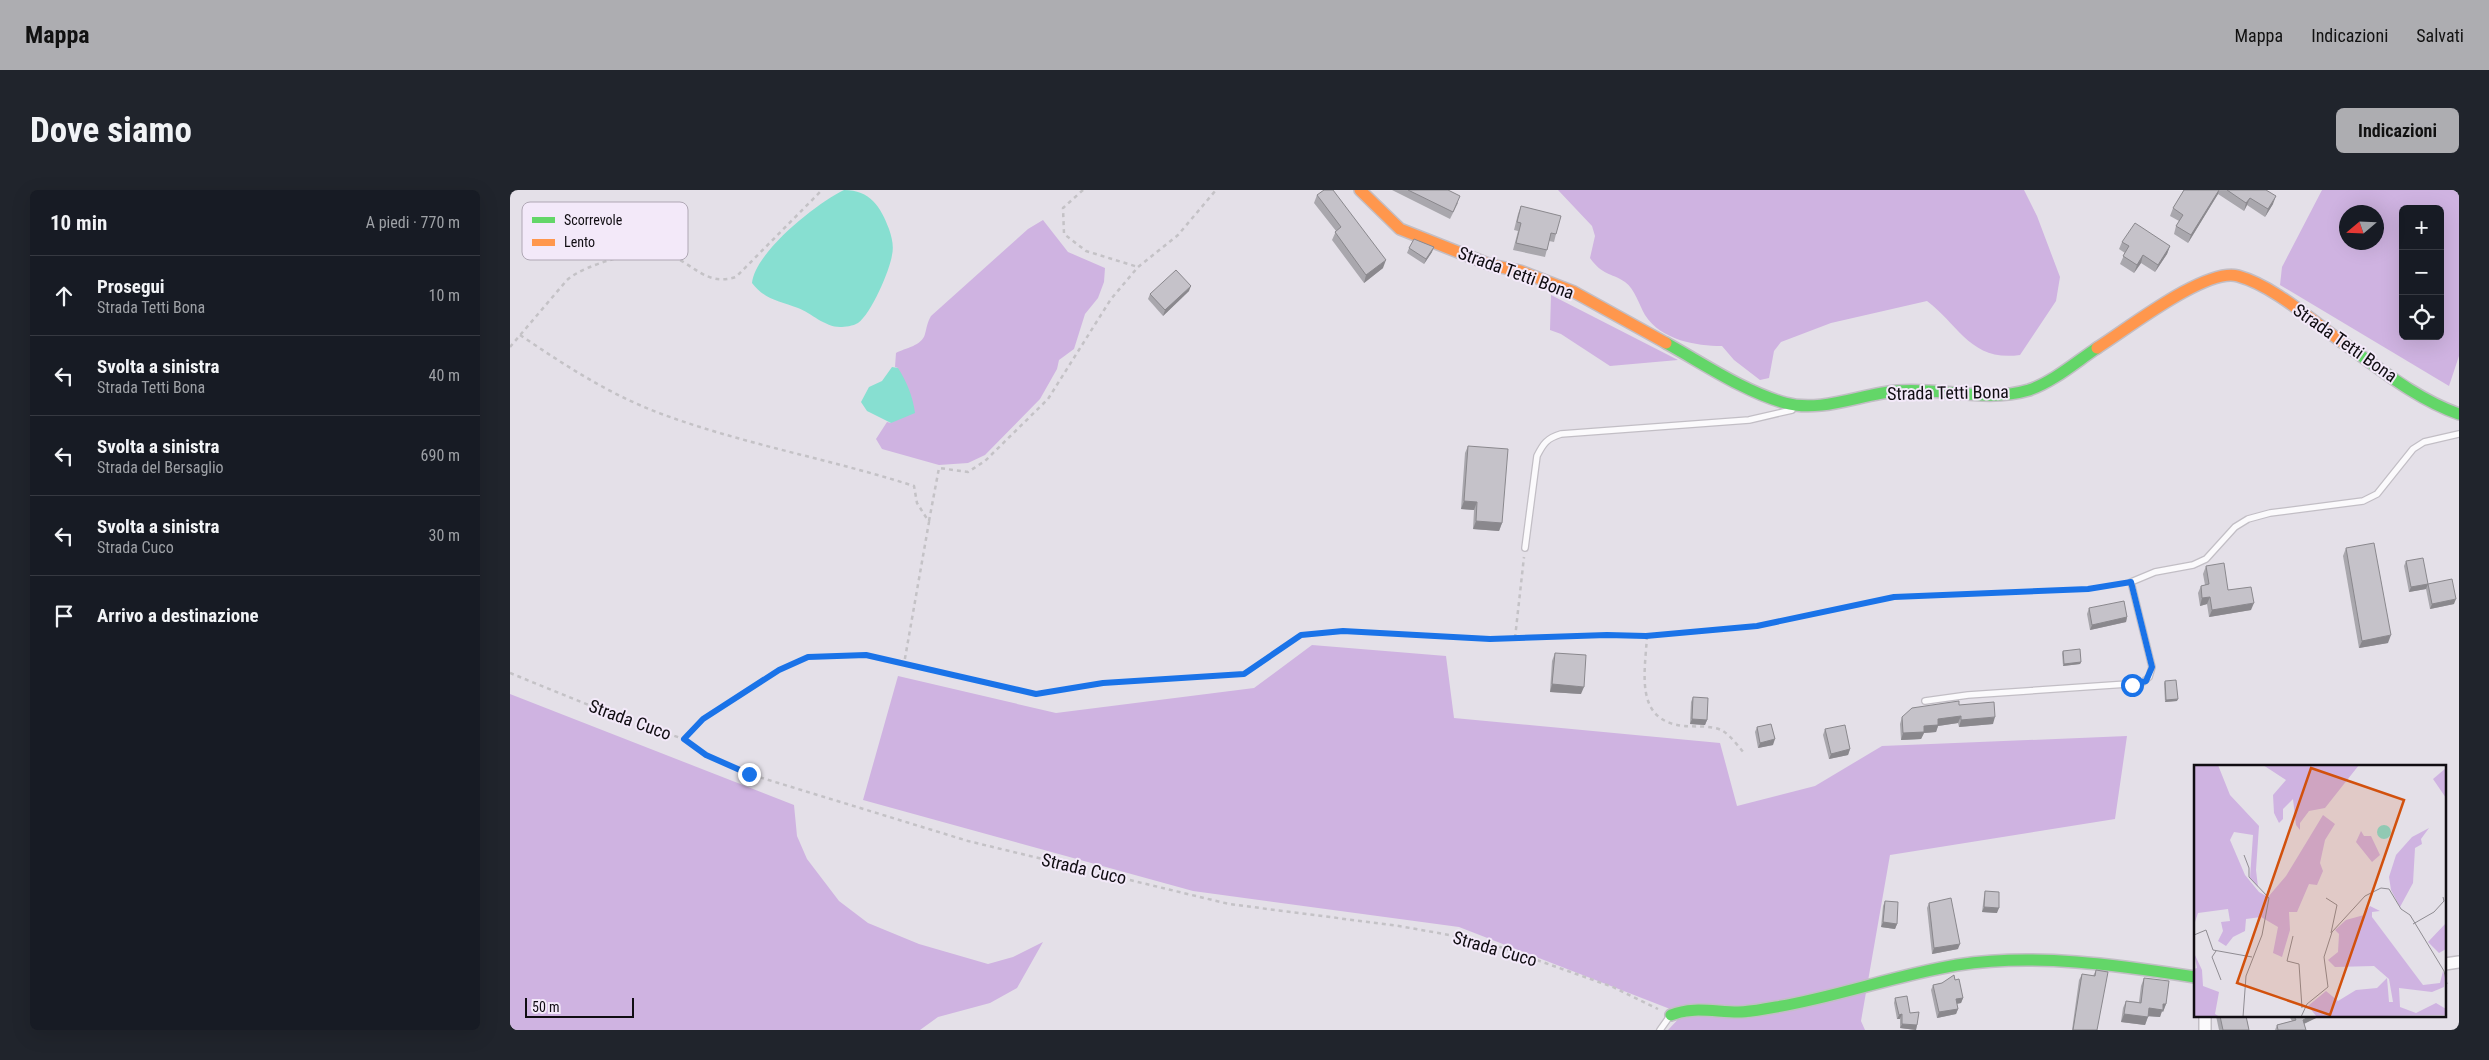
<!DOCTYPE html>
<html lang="it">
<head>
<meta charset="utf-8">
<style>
  body { margin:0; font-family:"Roboto Condensed",sans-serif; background:#20242c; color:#f1f3f6 }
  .controls { position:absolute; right:15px; top:15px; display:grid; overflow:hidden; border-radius:8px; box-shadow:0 5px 20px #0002 }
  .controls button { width:45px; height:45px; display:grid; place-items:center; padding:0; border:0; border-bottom:1px solid #363941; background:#171b24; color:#f1f3f6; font:25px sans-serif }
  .compass { position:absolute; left:1829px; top:15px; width:45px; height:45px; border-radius:50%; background:#171b24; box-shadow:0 5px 20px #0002; rotate:251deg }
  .scale { position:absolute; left:15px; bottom:12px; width:109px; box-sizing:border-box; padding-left:5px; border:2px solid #100d12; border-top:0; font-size:14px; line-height:18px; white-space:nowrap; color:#100d12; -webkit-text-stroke:4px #f3e9f9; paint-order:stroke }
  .stop { position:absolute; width:15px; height:15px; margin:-11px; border:4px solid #1a73e8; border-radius:50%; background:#fff }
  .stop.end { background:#1a73e8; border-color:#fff; box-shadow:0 1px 5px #0008 }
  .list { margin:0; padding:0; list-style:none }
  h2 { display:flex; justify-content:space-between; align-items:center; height:65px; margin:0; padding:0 20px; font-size:21px }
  h2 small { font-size:16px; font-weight:400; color:#9ea1a6 }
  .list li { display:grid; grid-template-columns:32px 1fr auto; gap:15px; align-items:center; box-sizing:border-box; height:80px; padding:0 20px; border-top:1px solid #363941 }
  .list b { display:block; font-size:19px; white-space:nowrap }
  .list p { margin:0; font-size:16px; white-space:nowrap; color:#9ea1a6 }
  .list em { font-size:16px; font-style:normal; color:#9ea1a6 }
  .icon { flex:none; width:28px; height:28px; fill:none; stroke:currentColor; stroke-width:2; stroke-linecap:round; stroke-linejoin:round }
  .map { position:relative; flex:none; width:1949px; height:840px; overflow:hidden; border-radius:8px }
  header { display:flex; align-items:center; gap:30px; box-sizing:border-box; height:70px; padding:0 25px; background:#adadb1; color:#111 }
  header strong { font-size:24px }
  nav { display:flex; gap:28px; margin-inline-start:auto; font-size:18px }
  .intro { display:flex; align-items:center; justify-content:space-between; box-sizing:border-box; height:120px; padding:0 30px }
  h1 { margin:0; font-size:35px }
  .button { padding:12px 22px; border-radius:8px; background:#adadb1; color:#111; font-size:18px; font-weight:700 }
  main { display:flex; gap:30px; padding:0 30px }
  aside { flex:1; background:#171b24; border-radius:8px; box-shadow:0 5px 20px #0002 }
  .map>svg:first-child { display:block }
  .forest { fill:#cfb3e1; fill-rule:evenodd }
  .water { fill:#87dfd1 }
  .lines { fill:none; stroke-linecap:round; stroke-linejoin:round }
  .lane-casing { stroke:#c2bec5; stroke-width:8 }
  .street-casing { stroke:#c2bec5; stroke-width:14 }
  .fast-casing { stroke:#c2bec5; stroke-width:14 }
  .slow-casing { stroke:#c2bec5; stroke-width:14 }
  .path { stroke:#c4c2c6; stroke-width:2.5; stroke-dasharray:4 4; stroke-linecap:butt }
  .lane { stroke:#fbfafc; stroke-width:5.5 }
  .street { stroke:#fbfafc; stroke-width:11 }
  .fast { stroke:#63d668; stroke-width:11 }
  .slow { stroke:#ff974d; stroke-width:11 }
  .wall { fill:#a9a7ad }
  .shaded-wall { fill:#8a888d }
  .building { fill:#c5c2c9; stroke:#8a888d }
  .route { stroke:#1a73e8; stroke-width:6 }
  .labels { text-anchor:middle; stroke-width:4; stroke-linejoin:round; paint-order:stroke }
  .street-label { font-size:18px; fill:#100d12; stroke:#f3e9f9 }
  .inset-road { fill:none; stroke:#8f8c92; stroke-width:1 }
  .view { fill:#d2510d; fill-opacity:0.15; stroke:#d2510d; stroke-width:2.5 }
  .inset-edge { fill:none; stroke:#100d12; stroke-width:2.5 }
  .key { fill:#f3e9f9; stroke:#afa7b4; stroke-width:1 }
  .key-label { font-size:14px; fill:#100d12 }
</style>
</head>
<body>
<header>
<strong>Mappa</strong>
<nav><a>Mappa</a><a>Indicazioni</a><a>Salvati</a></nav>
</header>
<div class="intro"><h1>Dove siamo</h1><a class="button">Indicazioni</a></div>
<main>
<aside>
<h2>10 min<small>A piedi · 770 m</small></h2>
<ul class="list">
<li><svg class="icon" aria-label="ahead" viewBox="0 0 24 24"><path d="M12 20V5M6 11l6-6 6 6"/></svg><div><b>Prosegui</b><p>Strada Tetti Bona</p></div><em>10 m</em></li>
<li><svg class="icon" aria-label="left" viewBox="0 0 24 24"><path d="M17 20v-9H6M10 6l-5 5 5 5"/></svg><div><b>Svolta a sinistra</b><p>Strada Tetti Bona</p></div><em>40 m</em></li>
<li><svg class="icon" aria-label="left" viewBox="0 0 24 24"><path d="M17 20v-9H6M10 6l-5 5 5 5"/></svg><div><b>Svolta a sinistra</b><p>Strada del Bersaglio</p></div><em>690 m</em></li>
<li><svg class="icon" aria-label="left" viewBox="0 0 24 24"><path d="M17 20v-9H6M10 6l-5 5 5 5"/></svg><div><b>Svolta a sinistra</b><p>Strada Cuco</p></div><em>30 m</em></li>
<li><svg class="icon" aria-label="arrive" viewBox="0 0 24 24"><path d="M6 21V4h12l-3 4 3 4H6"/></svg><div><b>Arrivo a destinazione</b></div></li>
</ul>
</aside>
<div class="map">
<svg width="1949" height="840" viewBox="0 0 1949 840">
  <rect width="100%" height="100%" fill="#e4e0e8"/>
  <!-- forest -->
  <g class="forest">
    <path d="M1048,0H1514L1527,26L1550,87L1546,111L1510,165C1461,172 1449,135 1417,111L1321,133L1271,152L1264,161L1259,188L1250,190L1224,170L1212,156C1186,156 1151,150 1135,125C1129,115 1125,99 1115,92C1100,82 1093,86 1080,68L1085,46L1082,36Z"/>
    <path d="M1812,0H1949V166L1939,196L1770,95L1772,77ZM1893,19H1930V146H1893ZM1836,22H1866V52H1836Z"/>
    <path d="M533,30L558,62L595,78L594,92L588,108L575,124L564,159L549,170L547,179L530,209L475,265L458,273L429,275L372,259L366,249L377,232L381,233L388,178L385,177L386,163C395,158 412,156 415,144C417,137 417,133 421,126L518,39Z"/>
    <polygon points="1041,105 1168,170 1100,176 1051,144 1040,140"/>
    <polygon points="802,455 936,466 944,528 1210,553 1227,616 1305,596 1372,556 1617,546 1605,629 1380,665 1351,831 1355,840 1158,840 1173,824 949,737 683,701 353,610 388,486 546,523 744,498"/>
    <polygon points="0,504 284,615 287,646 297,669 329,711 358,733 409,754 478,774 503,767 533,752 507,798 480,813 428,827 410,840 0,840"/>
  </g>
  <!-- water -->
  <g class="water">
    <path d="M334,0C360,0 371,17 379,39C382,48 384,56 382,65C380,80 361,124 348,133C343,136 335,137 330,137C315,137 301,123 288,118C270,111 255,110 242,93C245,62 307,13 334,0Z"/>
    <path d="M382,177L388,178C397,192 403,207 405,223L381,233L357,221L351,212L359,197L372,191Z"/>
  </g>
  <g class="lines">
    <!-- lane casing -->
    <g class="lane-casing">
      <g id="lane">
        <path d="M1015,358L1027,266C1033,254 1037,248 1051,244L1239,230L1282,220"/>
        <polyline points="1415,511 1458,505 1632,493 1639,487 1642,477 1621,392 1645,382 1683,375 1696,369 1725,337 1738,329 1760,323 1853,311 1867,304 1903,259 1914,252 1949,244"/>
        <polyline points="1150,840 1160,826"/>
      </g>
    </g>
    <!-- street casing -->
    <g class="street-casing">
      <g id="street">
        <polyline points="1935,774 1949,772"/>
        <polyline points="1695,826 1695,840"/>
      </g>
    </g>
    <!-- fast casing -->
    <g class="fast-casing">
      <g id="fast">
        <path d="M1832,152C1869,178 1906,209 1949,224"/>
        <path d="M1156,153C1194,174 1233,201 1275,213C1311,223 1351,204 1387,201C1432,197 1475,213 1519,200C1543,192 1566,172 1587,158"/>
        <path d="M1161,825C1183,816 1205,822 1228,822C1241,822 1253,819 1266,817C1327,807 1386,785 1447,775C1526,763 1607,775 1685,787"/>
      </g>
    </g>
    <!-- slow casing -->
    <g class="slow-casing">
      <g id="slow">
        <polyline points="850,0 890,39 981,75 1010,81 1064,102 1156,153"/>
        <path d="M1587,158C1616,140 1696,77 1728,86C1764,96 1801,130 1832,152"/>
      </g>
    </g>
    <!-- path -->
    <g class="path">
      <polyline points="573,0 553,18 554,44 576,61 628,77"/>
      <path d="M10,145C56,176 97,203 149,223C232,254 320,269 404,296L407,313L419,332L394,474"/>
      <path d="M0,157L57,90C75,74 133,58 156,64C183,72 195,97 226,87L312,0"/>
      <polyline points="419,331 429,278 458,282 475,271 538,209 601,109 628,77 668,45 706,0"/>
      <path d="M1137,446C1135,483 1124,531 1174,536C1186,537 1203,535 1213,541C1221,546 1228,556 1234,563"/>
      <polyline points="1005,448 1014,367"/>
      <polyline points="0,483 113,529 174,549 196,565 239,584 458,651 719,714 889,736 973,751 1103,797 1148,819"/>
      <polyline points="174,549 193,529 269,480 298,467 356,465 526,504 593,493 734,484 791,445 833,441 980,449 1097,445 1137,446 1247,436 1384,407 1578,399 1613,393"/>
    </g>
    <!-- lane -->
    <use href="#lane" class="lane"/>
    <!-- street -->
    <use href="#street" class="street"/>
    <!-- fast -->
    <use href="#fast" class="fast"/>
    <!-- slow -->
    <use href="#slow" class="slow"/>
  </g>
  <!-- wall -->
  <g class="wall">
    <polygon points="882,0 938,0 948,13 940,29"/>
    <polygon points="1674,0 1756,0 1763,14 1755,27 1737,15 1734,21 1708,4 1678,53 1664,44 1666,36 1669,31 1660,26 1663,18"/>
    <polygon points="807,5 873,78 854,93 822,50 826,41 804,13"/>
    <polygon points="1011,16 1046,44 1044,52 1039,51 1035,67 1003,60 1008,41 1004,40 1008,24"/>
    <polygon points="1612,52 1660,56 1657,64 1645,82 1631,73 1624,83 1610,74 1615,63 1609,59"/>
    <polygon points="899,58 922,62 914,74 897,63"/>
    <polygon points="679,101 653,126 638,109 640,104"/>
    <polygon points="958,256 992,333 989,341 963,339 964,320 951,319 955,263"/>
    <polygon points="1836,358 1878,453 1849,458 1833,366"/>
    <polygon points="1896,371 1918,394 1944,414 1920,419 1916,399 1899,402 1894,376"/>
    <polygon points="1696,376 1718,400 1741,420 1699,427 1697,414 1690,416 1688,403 1691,396 1695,395 1693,384"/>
    <polygon points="1579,418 1617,427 1616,432 1580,440 1577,424"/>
    <polygon points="1553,461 1571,472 1570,474 1553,476 1552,463"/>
    <polygon points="1045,463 1071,504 1040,502 1042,471"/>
    <polygon points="1655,491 1667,511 1655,512 1654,493"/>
    <polygon points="1183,507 1197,530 1195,535 1180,534 1181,512"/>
    <polygon points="1449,515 1483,534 1449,537 1448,533 1428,536 1426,542 1414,543 1411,549 1391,550 1390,534 1392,527"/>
    <polygon points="1247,537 1263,555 1248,558 1245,542"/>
    <polygon points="1315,539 1340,559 1338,565 1319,569 1313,545"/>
    <polygon points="1475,701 1487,723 1472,722 1474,706"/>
    <polygon points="1375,711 1387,734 1385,739 1371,737 1373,716"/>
    <polygon points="1419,713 1448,759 1422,764 1417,718"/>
    <polygon points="1586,780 1587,840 1562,840 1569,790 1572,784 1583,786"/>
    <polygon points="1634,788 1656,814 1653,822 1652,821 1650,827 1638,826 1635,835 1611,832 1613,818 1616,811 1629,812 1631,796"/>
    <polygon points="1445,790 1453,808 1451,813 1447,814 1448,819 1446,824 1427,828 1421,800 1423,795"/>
    <polygon points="1385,808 1400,823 1407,835 1406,840 1390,838 1390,829 1387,829 1384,813"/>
    <polygon points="1706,826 1736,826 1739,840 1709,840"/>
    <polygon points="1779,826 1806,826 1806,828 1794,834 1796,840 1765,840 1767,835 1782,831"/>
  </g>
  <!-- shaded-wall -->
  <g class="shaded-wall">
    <polygon points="1709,0 1708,4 1678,53 1681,45"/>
    <polygon points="1766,6 1763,14 1755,27 1758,19"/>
    <polygon points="1740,8 1737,15 1734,21 1736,13"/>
    <polygon points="1660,56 1657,64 1645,82 1648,75"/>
    <polygon points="924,57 922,62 914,74 916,69"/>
    <polygon points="1633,65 1631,73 1624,83 1627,75"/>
    <polygon points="876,70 873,78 854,93 856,85"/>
    <polygon points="681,96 679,101 653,126 655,120"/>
    <polygon points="954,311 967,312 964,320 951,319"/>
    <polygon points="966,331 992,333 989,341 963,339"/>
    <polygon points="1918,394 1916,399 1899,402 1901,397"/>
    <polygon points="1700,407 1697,414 1690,416 1692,408"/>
    <polygon points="1946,409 1944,414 1920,419 1922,414"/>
    <polygon points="1744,413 1741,420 1699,427 1702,420"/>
    <polygon points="1617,427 1616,432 1580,440 1582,435"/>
    <polygon points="1881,445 1878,453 1849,458 1852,451"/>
    <polygon points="1571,472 1570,474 1553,476 1554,474"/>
    <polygon points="1042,494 1074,497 1071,504 1040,502"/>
    <polygon points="1668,509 1667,511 1655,512 1656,510"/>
    <polygon points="1451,526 1448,533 1428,536 1426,542 1414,543 1411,549 1391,550 1393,543 1414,536 1428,529"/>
    <polygon points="1485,527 1483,534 1449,537 1451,530"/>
    <polygon points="1182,529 1197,530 1195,535 1180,534"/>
    <polygon points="1265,549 1263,555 1248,558 1250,553"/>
    <polygon points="1340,559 1338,565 1319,569 1321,564"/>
    <polygon points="1474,717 1489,718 1487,723 1472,722"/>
    <polygon points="1373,732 1387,734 1385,739 1371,737"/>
    <polygon points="1450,754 1448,759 1422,764 1424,758"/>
    <polygon points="1453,808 1451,813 1444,814 1446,809"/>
    <polygon points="1653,814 1656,814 1653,822 1652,821 1650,827 1636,826 1639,818"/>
    <polygon points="1448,819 1446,824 1427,828 1429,822"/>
    <polygon points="1392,824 1390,829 1387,829 1389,825"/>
    <polygon points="1614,824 1638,827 1635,835 1611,832"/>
    <polygon points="1800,826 1806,826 1806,828 1791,835 1793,830"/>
    <polygon points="1392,834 1407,835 1406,840 1390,838"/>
  </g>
  <!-- building -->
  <g class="building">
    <polygon points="814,0 823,0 876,70 856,85 825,42 831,37 807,5"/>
    <polygon points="898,0 938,0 950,6 943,22"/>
    <polygon points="1674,0 1709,0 1681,45 1666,36 1673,25 1663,18"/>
    <polygon points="1717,0 1756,0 1766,6 1758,19 1740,8 1736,13"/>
    <polygon points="1011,16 1051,26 1046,44 1041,43 1037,60 1006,53 1011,33 1007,32"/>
    <polygon points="1625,33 1660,56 1648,75 1633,65 1627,75 1613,66 1619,56 1612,52"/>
    <polygon points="904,49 924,57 916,69 899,58"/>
    <polygon points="666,80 681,96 655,120 640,104"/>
    <polygon points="958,256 998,259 992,333 966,331 967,312 954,311"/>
    <polygon points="1864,353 1881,445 1852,451 1836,358"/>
    <polygon points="1913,368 1918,394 1901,397 1896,371"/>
    <polygon points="1714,373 1718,400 1741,397 1744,413 1702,420 1700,407 1692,408 1691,396 1699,394 1696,376"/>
    <polygon points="1942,389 1946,409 1922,414 1918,394"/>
    <polygon points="1614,411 1617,427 1582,435 1579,418"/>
    <polygon points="1570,459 1571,472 1554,474 1553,461"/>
    <polygon points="1045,463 1076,465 1074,497 1042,494"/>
    <polygon points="1666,490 1668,509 1656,510 1655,491"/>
    <polygon points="1183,507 1198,508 1197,530 1182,529"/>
    <polygon points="1449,511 1449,515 1484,512 1485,527 1451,530 1451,526 1428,529 1428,535 1414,536 1414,542 1393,543 1392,527 1402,518"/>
    <polygon points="1261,534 1265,549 1250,553 1247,537"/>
    <polygon points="1335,535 1340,559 1321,564 1315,539"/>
    <polygon points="1475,701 1489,702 1489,718 1474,717"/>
    <polygon points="1441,708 1450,754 1424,758 1419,713"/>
    <polygon points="1375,711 1388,712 1387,734 1373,732"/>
    <polygon points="1586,780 1598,782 1587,840 1563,840 1572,784 1585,786"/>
    <polygon points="1444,785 1445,790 1449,789 1453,808 1446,809 1448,819 1429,822 1423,795 1432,793"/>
    <polygon points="1634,788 1659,791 1656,814 1653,814 1653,820 1639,818 1638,827 1614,824 1616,811 1631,813"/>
    <polygon points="1397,806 1400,823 1409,822 1407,835 1392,834 1392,824 1389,825 1385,808"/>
    <polygon points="1710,826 1736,826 1739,840 1713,840"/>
    <polygon points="1784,826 1800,826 1793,830 1796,840 1768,840 1767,835 1786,830"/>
  </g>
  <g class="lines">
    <!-- route -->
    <polyline class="route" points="239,584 196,565 174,549 193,529 269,480 298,467 356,465 526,504 593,493 734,484 791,445 833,441 980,449 1097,445 1136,446 1247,436 1384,407 1578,399 1621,392 1642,477 1636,491 1622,495"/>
  </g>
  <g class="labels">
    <!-- street labels -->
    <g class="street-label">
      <text transform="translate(1006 83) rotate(20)" y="6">Strada Tetti Bona</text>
      <text transform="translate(1835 153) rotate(35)" y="6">Strada Tetti Bona</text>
      <text transform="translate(1438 203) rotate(-1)" y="6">Strada Tetti Bona</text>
      <text transform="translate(120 530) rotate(20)" y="6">Strada Cuco</text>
      <text transform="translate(574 679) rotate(13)" y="6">Strada Cuco</text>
      <text transform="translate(985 759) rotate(16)" y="6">Strada Cuco</text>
    </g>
  </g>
  <!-- overview -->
  <g transform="translate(1684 575)">
    <rect width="252" height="252" fill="#e4e0e8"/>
    <path d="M0,0H24L36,30L65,61L62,105L64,122L56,113L59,70L40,67L36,75L51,110L65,127L74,132L92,111L129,50L141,59L131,75L126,98L129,106L123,120L115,119L103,147H95L96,165L88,192L79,188L84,162L67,152L52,154L51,166L39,172L32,181L24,176L29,166L27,157L36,156L34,144L4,148L0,160ZM69,0H165L131,43L115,46L106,58V65L102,60L99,34L89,44V54L85,58L80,48L79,30L92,15ZM252,3V33L239,14ZM235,63L227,74L228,79L221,83L219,118L206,142L197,125L195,112L202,90L218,72ZM167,66L170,71H177L186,90L178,97L162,77ZM176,141L186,146L178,147V152L229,220L246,218L249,206L251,212L250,222L238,227L205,223L206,242L222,248L242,238L252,244V250L123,252L114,241L132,226L144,236L162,225L183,223L193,213L195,237H199L195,214L180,201L141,202L134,195L144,187L145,169L141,165L152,155L170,150ZM252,158V184L245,188L234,177ZM0,188L8,205L9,221L25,227L21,249L26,252H0V204L3,203Z" fill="#cfb3e1"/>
    <path d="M183 67a7 7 0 1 1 14 0a7 7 0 1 1-14 0Z" fill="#87dfd1"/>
    <path class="inset-road" d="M132,133L143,140L137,168M219,159L240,147L250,136L249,132M0,170L12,165L19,185L58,192M99,171L93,196L105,199L108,243M22,186L18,192L27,215M49,252L52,211L68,170L75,133L55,112V103L50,90M107,252L113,239L134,222L130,192L138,167L171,131L187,123L195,124L207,144L216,150L250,206L253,219"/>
    <path class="view" d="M117,3L210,35L136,250L43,218Z"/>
    <rect width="252" height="252" class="inset-edge"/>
  </g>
  <!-- legend -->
  <rect x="12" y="12" width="166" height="58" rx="8" class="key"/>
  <rect x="22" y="27" width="23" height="6" fill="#63d668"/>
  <rect x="22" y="49" width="23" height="7" fill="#ff974d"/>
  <g class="key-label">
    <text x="54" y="35">Scorrevole</text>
    <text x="54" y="57">Lento</text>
  </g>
</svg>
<div class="controls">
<button>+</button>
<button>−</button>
<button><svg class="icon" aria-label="locate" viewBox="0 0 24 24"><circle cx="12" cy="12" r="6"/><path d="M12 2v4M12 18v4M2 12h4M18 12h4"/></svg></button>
</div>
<svg class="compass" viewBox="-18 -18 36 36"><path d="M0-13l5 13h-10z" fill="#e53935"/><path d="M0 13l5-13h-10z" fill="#9ea1a6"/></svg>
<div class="scale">50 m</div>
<div class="stop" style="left:1622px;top:495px"></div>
<div class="stop end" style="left:239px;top:584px"></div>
</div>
</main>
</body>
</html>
